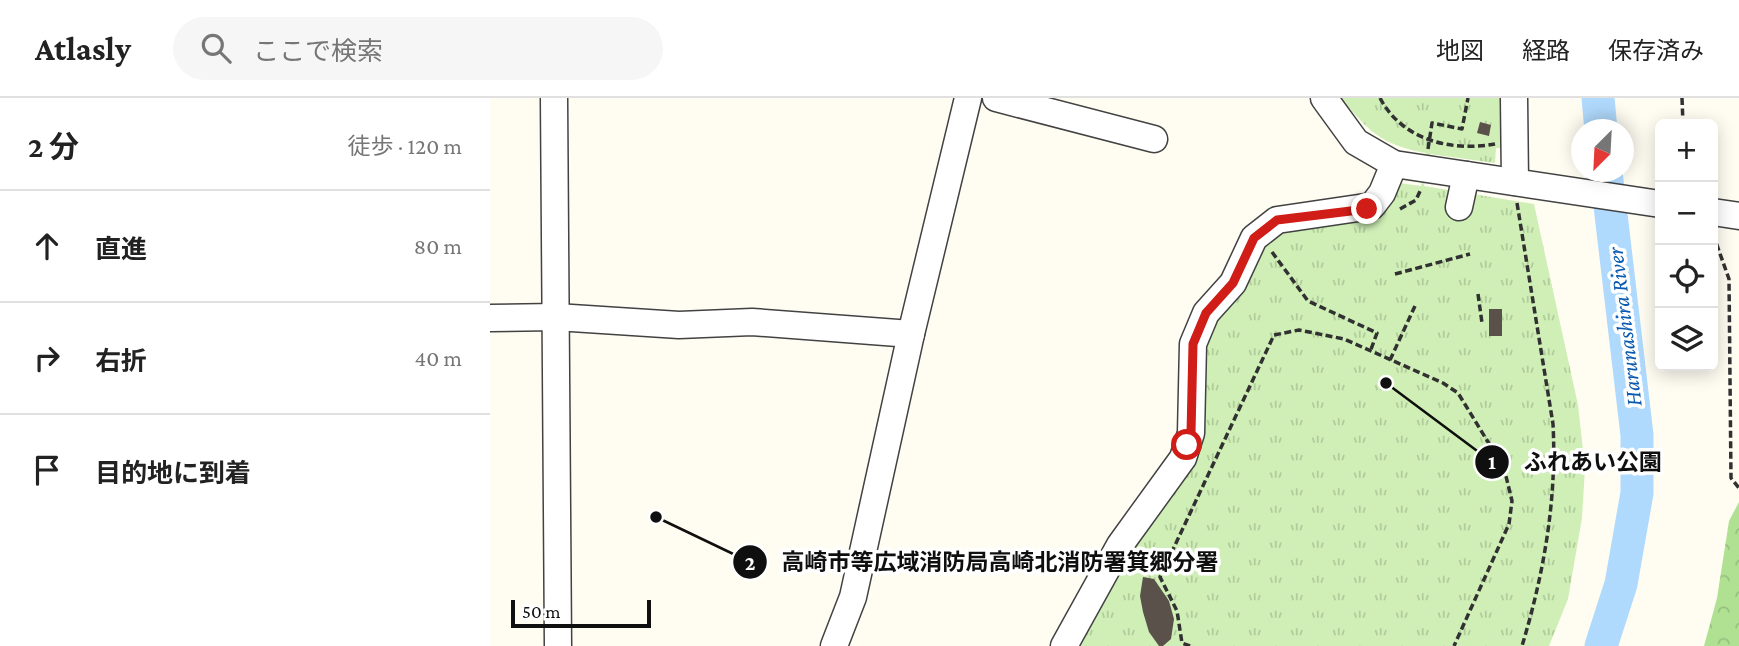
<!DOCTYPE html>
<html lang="ja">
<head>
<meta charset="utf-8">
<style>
  body { margin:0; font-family:"Crimson Pro","Noto Sans JP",serif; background:#f6f6f6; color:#222 }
  .controls { position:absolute; right:21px; top:21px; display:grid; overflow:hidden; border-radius:10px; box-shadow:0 4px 18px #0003 }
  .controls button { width:63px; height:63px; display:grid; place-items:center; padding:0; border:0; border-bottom:2px solid #e0e0e0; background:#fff; color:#222; font:35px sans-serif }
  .compass { position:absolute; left:1081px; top:21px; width:63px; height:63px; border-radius:50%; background:#fff; box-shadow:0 4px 18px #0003; rotate:204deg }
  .scale { position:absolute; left:21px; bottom:18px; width:140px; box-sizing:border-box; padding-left:7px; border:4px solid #0f0f0f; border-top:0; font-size:19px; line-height:24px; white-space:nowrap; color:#0f0f0f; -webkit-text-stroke:5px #fff; paint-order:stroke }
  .stop { position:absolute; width:21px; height:21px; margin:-16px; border:5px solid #d01d17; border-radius:50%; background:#fff }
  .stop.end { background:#d01d17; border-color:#fff; box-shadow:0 2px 7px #0008 }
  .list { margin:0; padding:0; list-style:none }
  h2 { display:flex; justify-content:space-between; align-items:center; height:91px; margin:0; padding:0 28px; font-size:30px }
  h2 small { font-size:23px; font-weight:400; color:#767676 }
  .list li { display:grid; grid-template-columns:46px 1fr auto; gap:21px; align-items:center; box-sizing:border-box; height:112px; padding:0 28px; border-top:2px solid #e0e0e0 }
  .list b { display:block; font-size:26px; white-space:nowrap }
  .list em { font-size:23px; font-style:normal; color:#767676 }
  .icon { flex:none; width:38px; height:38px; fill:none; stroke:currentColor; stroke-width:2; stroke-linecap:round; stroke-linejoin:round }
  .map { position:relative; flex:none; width:1249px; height:548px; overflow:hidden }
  header { display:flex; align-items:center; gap:42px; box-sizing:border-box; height:98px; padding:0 35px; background:#fff; border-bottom:2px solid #e0e0e0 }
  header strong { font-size:33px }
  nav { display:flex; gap:38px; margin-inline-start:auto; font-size:24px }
  .search { width:490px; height:63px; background:#f6f6f6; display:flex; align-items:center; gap:18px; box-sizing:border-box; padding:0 24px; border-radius:38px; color:#767676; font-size:26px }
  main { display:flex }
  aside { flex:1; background:#fff }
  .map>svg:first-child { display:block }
  .forest { fill:url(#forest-crowns) }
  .park { fill:url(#park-tufts) }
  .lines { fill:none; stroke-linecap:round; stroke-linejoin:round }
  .river { stroke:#b0dafd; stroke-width:33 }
  .building { fill:#59514a }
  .minor-casing { stroke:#424242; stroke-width:29 }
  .path { stroke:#313131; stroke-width:3.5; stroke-dasharray:7 3.5; stroke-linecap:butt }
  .minor { stroke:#fff; stroke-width:26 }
  .route { stroke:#d01d17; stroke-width:9 }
  .labels { text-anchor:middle; stroke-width:7; stroke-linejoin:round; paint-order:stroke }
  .water-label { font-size:23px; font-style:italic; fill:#095ab0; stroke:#fff }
  .leader { fill:none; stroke:#0f0f0f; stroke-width:2.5 }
  .callout-dot { fill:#0f0f0f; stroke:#fff; stroke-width:2.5 }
  .mark-label { font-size:21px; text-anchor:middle; font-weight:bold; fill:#fff }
  .callout-label { font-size:23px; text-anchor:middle; font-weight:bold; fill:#0f0f0f; stroke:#fff; stroke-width:7; stroke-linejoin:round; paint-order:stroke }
</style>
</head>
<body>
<header>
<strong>Atlasly</strong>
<div class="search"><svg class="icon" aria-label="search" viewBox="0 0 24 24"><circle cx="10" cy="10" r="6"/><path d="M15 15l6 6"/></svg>ここで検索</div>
<nav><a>地図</a><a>経路</a><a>保存済み</a></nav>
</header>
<main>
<aside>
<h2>2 分<small>徒歩 · 120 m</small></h2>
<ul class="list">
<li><svg class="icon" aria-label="ahead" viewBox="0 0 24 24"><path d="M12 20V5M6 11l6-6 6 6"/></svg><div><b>直進</b></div><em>80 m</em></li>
<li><svg class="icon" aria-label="right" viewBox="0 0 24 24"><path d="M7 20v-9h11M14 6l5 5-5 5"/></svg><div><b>右折</b></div><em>40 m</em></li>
<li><svg class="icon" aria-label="arrive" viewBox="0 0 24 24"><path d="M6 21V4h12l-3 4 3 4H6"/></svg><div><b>目的地に到着</b></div></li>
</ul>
</aside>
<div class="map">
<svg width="1249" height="548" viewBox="0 0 1249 548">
  <defs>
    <pattern id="forest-crowns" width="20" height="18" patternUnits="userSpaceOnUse" patternTransform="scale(1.75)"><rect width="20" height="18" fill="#b0e193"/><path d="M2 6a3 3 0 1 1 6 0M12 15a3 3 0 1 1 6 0" fill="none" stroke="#96c07e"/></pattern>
    <pattern id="park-tufts" width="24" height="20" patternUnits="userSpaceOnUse" patternTransform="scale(1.75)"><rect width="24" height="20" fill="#cfefb6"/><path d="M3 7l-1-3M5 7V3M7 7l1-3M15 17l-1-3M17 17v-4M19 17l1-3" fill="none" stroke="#b1cc9b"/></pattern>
  </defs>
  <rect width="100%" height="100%" fill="#fffdf2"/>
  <!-- forest -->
  <polygon class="forest" points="1249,404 1249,548 1214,548 1227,500 1239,423"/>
  <!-- park -->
  <path class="park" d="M851,0H1014V50H1006L1005,65L940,56L934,88L1044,106L1088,307L1095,370L1092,420L1078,501L1059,548H583L625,475L671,410L712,247L773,138L909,85L931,88L936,55C892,47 879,34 851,0Z"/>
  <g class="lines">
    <!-- river -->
    <g class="river">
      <polyline points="1108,0 1111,32"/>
      <polyline points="1111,548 1131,486 1147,395 1147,337 1116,74"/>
    </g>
  </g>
  <!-- building -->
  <g class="building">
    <polygon points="990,24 1001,27 999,38 987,35"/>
    <rect x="999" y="211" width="13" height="27"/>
    <polygon points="653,479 664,481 679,503 684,521 681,541 673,548 669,548 659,534 653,514 650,498"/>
  </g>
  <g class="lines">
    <!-- minor casing -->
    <g class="minor-casing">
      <g id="minor">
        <polyline points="64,0 68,548"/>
        <polyline points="506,0 664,41"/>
        <polyline points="834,0 866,44 904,66 1170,106"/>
        <polyline points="1024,0 1025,84"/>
        <polyline points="969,109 976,77"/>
        <polyline points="1223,114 1249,118"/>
        <polyline points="0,220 66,219 189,227 262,224 421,236"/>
        <polyline points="344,548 363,499 421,236 478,0"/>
        <polyline points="574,548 630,447 693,360 701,335 703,246 716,215 743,185 764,140 787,122 882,108 892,95 904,66"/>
      </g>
    </g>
    <!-- path -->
    <g class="path">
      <path d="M890,0C912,42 961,54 1005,46"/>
      <polyline points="1192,0 1193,26"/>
      <polyline points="938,51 942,25 972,31 978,0"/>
      <path d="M1027,105L1063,326C1067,401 1054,475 1032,548"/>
      <polyline points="910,111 926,102 931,91"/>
      <polyline points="1223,136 1239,181 1241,380 1249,390"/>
      <polyline points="782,154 818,203 887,235 880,254"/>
      <polyline points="905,176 980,156"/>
      <polyline points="988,196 992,225"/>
      <polyline points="900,262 925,208"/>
      <polyline points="700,548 692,545 687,513 670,479 784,237 809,232 854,241 953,285 968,295 1014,370 1022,403 1019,426 964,548"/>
    </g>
    <!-- minor -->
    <use href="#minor" class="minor"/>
  </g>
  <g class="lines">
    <!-- route -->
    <polyline class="route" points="697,347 701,335 703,246 716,215 743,185 764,140 787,122 877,111"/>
  </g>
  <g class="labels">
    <!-- water labels -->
    <g class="water-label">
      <text transform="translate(1134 229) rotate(-97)" y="8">Harunashira River</text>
    </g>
  </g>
  <!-- callouts -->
  <path class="leader" d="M896 285L1002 364M166 419L260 464"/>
  <g class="callout-dot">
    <circle cx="896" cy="285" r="7"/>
    <circle cx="166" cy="419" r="7"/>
    <circle cx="1002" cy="364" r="18"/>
    <circle cx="260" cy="464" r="18"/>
  </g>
  <g class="mark-label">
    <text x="1002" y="371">1</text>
    <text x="260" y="472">2</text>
  </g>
  <g class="callout-label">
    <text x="1103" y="372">ふれあい公園</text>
    <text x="510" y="472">高崎市等広域消防局高崎北消防署箕郷分署</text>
  </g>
</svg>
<div class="controls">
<button>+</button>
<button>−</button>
<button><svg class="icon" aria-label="locate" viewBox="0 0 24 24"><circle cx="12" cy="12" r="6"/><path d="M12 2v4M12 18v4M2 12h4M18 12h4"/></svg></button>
<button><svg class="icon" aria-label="layers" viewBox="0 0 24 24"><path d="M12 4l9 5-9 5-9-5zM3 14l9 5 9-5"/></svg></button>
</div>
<svg class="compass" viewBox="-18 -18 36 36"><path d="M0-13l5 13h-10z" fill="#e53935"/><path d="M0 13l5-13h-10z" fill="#767676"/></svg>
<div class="scale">50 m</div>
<div class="stop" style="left:697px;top:347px"></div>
<div class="stop end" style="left:877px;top:111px"></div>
</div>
</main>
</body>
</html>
